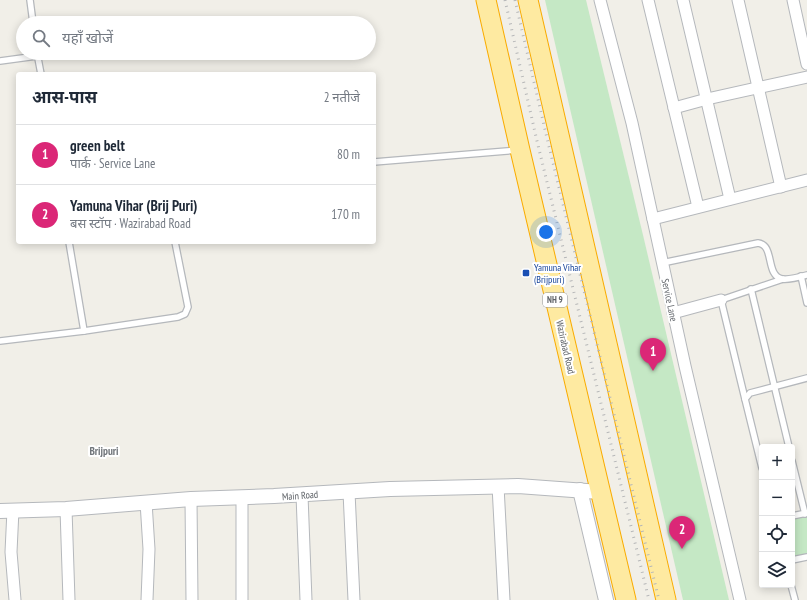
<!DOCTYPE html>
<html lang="hi">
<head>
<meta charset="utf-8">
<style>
  body { margin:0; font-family:"PT Sans Narrow","Noto Sans Devanagari",sans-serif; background:#f6f6f7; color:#1f2937 }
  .controls { position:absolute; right:12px; bottom:12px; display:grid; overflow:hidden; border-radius:4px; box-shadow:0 2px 10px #0003 }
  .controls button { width:36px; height:36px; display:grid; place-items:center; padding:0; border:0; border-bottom:1px solid #e0e1e3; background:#fff; color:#1f2937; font:20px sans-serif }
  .you { position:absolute; left:546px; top:232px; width:14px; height:14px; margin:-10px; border:3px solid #fff; border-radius:50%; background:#1a73e8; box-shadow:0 0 0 6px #1a73e833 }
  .badge { display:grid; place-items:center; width:26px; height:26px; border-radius:50%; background:#db2777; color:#fff; font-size:13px; font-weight:700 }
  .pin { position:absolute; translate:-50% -33px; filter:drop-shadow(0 1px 2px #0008) }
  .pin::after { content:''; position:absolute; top:21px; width:14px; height:12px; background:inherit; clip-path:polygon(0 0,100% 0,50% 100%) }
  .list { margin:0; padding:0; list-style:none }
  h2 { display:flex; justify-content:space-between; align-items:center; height:52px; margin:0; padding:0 16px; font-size:17px }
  h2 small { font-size:13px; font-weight:400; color:#747a83 }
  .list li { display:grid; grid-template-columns:26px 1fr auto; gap:12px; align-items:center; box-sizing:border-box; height:60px; padding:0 16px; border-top:1px solid #e0e1e3 }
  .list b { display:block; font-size:15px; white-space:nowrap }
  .list p { margin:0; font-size:13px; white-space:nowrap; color:#747a83 }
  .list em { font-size:13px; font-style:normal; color:#747a83 }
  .icon { flex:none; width:22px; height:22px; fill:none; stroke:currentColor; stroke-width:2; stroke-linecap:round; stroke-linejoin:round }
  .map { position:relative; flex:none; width:807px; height:600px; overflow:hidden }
  .search { position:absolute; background:#fff; box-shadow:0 2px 10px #0003; left:16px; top:16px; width:360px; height:44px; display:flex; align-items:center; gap:10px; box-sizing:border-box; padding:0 14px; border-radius:22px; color:#747a83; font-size:15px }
  .panel { position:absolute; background:#fff; box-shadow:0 2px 10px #0003; left:16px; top:72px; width:360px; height:172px; border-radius:4px }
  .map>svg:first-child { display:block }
  .green { fill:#c5e8c5 }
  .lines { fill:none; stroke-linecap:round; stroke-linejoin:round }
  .service-casing { stroke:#b5b8bc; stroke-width:8 }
  .minor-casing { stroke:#b5b8bc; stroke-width:13 }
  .tertiary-casing { stroke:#b5b8bc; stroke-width:16 }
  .trunk-casing { stroke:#f9ab00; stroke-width:21 }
  .service { stroke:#fff; stroke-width:5.5 }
  .minor { stroke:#fff; stroke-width:11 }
  .tertiary { stroke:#fff; stroke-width:14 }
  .trunk { stroke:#feeaa1; stroke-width:19 }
  .rail { stroke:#b6b7b8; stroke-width:3; stroke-dasharray:1 5; stroke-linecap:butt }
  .transit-dot { fill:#1a4fb4; stroke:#fff; stroke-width:1.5 }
  .labels { text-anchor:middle; stroke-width:4; stroke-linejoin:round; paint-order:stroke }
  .shield { fill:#fff; stroke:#8f9295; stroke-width:1 }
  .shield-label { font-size:9px; font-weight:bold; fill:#5f6368 }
  .transit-label { font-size:10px; fill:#164399; stroke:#fff; text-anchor:start }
  .street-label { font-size:10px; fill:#5f6368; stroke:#fff }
  .neighbourhood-label { font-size:11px; font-weight:bold; fill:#70757a; stroke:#fff }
</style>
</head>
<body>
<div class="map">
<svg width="807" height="600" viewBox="0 0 807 600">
  <rect width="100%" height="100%" fill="#f1efe8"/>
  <!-- green -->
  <g class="green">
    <polygon points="545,0 586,0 643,235 729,600 683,600"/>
    <polygon points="807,513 807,557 792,560 792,516"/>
  </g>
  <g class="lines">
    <!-- service casing -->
    <g class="service-casing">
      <g id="service">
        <polyline points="30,0 33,23"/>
        <polyline points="37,53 41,74"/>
        <polyline points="0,61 37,56"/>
        <polyline points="374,162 518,150"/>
        <polyline points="69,242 84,331"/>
        <path d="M662,263L758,243C775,245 765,275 782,279C789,280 800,277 807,275"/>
        <polyline points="801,276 807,303"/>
        <polyline points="751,289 789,447"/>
        <polyline points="0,341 84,331 178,317 185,314 188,307 175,242"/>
        <polyline points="745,399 721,300 783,279"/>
        <polyline points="792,461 805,514"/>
        <polyline points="762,468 745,399 750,393 807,378"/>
        <polyline points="792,516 807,513"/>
        <polyline points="792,560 807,557"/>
        <polyline points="791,585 795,600"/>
      </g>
    </g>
    <!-- minor casing -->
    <g class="minor-casing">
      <g id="minor">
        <polyline points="600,0 632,123 685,366 740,600"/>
        <polyline points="648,0 698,207"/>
        <polyline points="683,0 730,199"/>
        <polyline points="738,0 781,187"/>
        <polyline points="793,0 807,64"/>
        <polyline points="674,108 707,99 807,77"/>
        <polyline points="653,219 807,180"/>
        <polyline points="673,313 721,300"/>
        <polyline points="498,486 504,600"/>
        <polyline points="349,492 354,600"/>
        <polyline points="302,495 306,600"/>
        <polyline points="242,497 242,600"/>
        <polyline points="191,499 192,600"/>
        <polyline points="146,502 149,549 147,600"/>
        <polyline points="66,509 69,600"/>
        <polyline points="13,510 11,552 15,600"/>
      </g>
    </g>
    <!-- tertiary casing -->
    <g class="tertiary-casing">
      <g id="tertiary">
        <polyline points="580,490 606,600"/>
        <polyline points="0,511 66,509 191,499 274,496 390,489 518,486 600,492"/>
      </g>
    </g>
    <!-- trunk casing -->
    <g class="trunk-casing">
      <g id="trunk">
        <polyline points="486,0 520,150 626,600"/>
        <polyline points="528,0 666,600"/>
      </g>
    </g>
    <!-- service -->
    <use href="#service" class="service"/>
    <!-- minor -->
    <use href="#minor" class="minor"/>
    <!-- tertiary -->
    <use href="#tertiary" class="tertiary"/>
    <!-- trunk -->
    <use href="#trunk" class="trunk"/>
    <!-- rail -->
    <g class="rail">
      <polyline points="505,0 537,141 649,600"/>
      <polyline points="515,0 547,138 659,600"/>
    </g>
  </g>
  <!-- markers -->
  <rect class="transit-dot" x="522" y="269" width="8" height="8" rx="2"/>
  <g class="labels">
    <!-- shield labels -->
    <rect class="shield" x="543" y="293" width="24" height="14" rx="3"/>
    <g class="shield-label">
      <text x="555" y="303">NH 9</text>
    </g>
    <!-- transit labels -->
    <g class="transit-label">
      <text x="534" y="271">Yamuna Vihar<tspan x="534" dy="12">(Brijpuri)</tspan></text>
    </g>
    <!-- street labels -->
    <g class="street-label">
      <text transform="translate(670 300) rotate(78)" y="4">Service Lane</text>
      <text transform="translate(566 347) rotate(77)" y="4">Wazirabad Road</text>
      <text transform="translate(300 495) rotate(-4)" y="4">Main Road</text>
    </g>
    <!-- neighbourhood labels -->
    <g class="neighbourhood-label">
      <text x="104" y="455">Brijpuri</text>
    </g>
  </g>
</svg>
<div class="controls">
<button>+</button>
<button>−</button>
<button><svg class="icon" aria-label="locate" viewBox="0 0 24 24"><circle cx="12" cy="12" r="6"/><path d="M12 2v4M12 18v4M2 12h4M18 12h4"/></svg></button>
<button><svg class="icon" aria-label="layers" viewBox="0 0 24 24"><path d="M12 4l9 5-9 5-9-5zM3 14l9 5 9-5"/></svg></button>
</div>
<div class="you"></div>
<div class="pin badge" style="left:653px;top:371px">1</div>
<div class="pin badge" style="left:682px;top:549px">2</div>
<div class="search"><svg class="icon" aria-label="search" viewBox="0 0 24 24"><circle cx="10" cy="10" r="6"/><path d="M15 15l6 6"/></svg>यहाँ खोजें</div>
<section class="panel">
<h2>आस-पास<small>2 नतीजे</small></h2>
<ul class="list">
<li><span class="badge">1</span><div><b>green belt</b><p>पार्क · Service Lane</p></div><em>80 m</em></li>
<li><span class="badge">2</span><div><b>Yamuna Vihar (Brij Puri)</b><p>बस स्टॉप · Wazirabad Road</p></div><em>170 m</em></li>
</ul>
</section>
</div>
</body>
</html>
